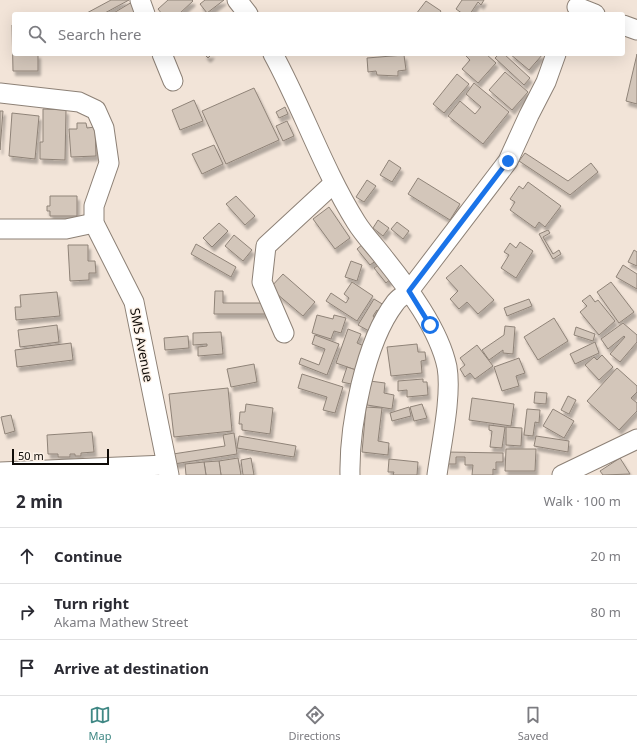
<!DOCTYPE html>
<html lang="en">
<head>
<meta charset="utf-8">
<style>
  body { margin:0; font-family:"Noto Sans",sans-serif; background:#f2f2f3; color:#2b2b33 }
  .scale { position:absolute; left:12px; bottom:10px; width:97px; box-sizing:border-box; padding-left:4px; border:2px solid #0f0b07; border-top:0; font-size:11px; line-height:14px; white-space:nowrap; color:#0f0b07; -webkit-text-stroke:3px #fdf2e8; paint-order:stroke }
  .stop { position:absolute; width:12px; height:12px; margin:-9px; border:3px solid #1a73e8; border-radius:50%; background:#fff }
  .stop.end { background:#1a73e8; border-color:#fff; box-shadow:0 1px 4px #0008 }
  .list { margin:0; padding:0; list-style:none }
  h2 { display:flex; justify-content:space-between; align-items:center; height:52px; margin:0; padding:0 16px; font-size:17px }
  h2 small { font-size:13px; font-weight:400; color:#7c7c81 }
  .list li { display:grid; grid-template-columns:26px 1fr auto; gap:12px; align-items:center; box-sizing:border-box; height:56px; padding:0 16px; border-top:1px solid #e1e1e2 }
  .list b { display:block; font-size:15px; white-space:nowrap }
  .list p { margin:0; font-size:13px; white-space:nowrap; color:#7c7c81 }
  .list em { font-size:13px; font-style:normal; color:#7c7c81 }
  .icon { flex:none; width:22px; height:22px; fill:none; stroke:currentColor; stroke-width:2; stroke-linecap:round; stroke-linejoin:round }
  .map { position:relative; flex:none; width:637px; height:475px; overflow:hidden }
  .search { position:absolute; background:#fff; box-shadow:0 4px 16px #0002; left:12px; right:12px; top:12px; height:44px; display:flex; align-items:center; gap:10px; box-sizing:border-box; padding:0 14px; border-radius:4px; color:#7c7c81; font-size:15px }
  .sheet { height:220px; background:#fff }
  nav { display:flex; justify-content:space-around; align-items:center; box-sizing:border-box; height:56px; border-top:1px solid #e1e1e2; background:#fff; font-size:11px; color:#7c7c81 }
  nav a { display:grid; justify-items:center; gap:2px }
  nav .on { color:#408885 }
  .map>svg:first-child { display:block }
  .building { fill:#d3c6ba; stroke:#8f8378; filter:url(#shadow) }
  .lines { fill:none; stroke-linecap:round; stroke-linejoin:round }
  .minor-casing { stroke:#8d8176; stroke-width:21 }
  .minor { stroke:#fff; stroke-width:19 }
  .route { stroke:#1a73e8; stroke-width:5 }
  .labels { text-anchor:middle; stroke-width:3; stroke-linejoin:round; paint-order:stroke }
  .street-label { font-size:13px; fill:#0f0b07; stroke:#fdf2e8 }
</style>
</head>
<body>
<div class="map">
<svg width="637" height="475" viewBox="0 0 637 475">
  <defs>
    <filter id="shadow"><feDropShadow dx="2.5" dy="4.5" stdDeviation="1" flood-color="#0004"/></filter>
  </defs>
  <rect width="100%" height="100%" fill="#f2e4d8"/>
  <!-- building -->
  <g class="building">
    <polygon points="111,0 129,0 103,14 85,14"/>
    <polygon points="168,0 192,0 193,1 179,14 162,14 158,9"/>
    <polygon points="205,0 224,0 207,13 200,4"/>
    <polygon points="462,0 484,0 481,5 478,2 470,14 463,14 456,9"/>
    <polygon points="426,1 441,11 439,14 416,14"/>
    <polygon points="132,2 139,14 112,14"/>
    <polygon points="12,25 14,25 14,54 38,54 38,71 13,71"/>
    <polygon points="204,54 212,54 208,58"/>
    <polygon points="468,54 486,54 496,63 478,83 462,69 470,60 466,56"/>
    <polygon points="499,54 504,54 530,78 524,85 495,58"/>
    <polygon points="510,54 543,54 529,70"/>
    <polygon points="637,54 637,104 626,101"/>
    <polygon points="404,55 406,70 398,71 398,76 377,75 376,71 368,72 367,58"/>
    <polygon points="505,72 528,92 512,110 489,90"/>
    <polygon points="457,74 469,84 444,113 433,104"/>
    <polygon points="474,83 509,112 483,144 448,116 460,101 475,114 481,107 466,94"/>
    <polygon points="254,88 279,140 226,164 202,111"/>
    <polygon points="194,100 203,121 180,130 172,110"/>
    <polygon points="285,107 288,114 279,118 276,112"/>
    <polygon points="43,109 66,110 65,160 40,159 40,142 43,142"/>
    <polygon points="0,111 3,111 0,150"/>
    <polygon points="12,113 39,116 35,159 9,156"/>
    <polygon points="287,121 294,136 283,141 276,126"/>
    <polygon points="77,123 86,123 87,128 95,127 96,156 71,157 69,129 77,129"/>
    <polygon points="214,145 223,164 202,174 192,154"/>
    <polygon points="525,153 568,181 591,163 598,172 570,195 519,161"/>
    <polygon points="389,160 401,168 392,182 380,175"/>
    <polygon points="418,178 460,204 450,220 408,194"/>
    <polygon points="367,180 376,186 364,202 356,197"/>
    <polygon points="528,182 561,206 545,227 539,222 535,228 510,210 515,202 510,199 519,186 523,189"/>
    <polygon points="50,196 77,196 77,216 50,216 50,211 47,211 47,206 50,206"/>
    <polygon points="236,196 255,216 245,225 226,204"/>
    <polygon points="329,207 350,238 335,249 313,219"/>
    <polygon points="378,220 389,228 383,236 373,228"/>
    <polygon points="397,222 409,231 403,239 391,229"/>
    <polygon points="219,223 228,231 212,247 203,238"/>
    <polygon points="548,230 550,233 543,237 553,254 559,250 561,254 553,259 539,234"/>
    <polygon points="234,235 252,250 243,261 225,246"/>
    <polygon points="520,242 533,251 516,278 501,268 509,255 504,252 510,243 516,248"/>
    <polygon points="364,243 377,260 370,265 357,249"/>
    <polygon points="196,244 236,267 231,277 191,254"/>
    <polygon points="68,245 88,245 88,261 95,261 96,273 89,273 89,280 70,281"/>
    <polygon points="634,250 637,252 637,266 628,262"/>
    <polygon points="351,261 362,265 357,281 345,277"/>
    <polygon points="380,264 391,279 386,283 374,268"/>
    <polygon points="461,265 494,300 478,314 467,302 459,309 450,299 458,291 446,278"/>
    <polygon points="623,265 637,274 637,289 616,277"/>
    <polygon points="283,274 315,302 303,316 270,288"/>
    <polygon points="352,282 373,296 357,321 326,301 331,293 346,303 349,298 344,294"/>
    <polygon points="611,282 634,312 619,323 597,292"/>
    <polygon points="215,291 223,291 223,303 265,303 265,314 214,314"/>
    <polygon points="57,292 60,316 16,320 15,307 21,307 20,295"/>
    <polygon points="590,295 595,302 598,300 615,321 599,335 580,312 587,306 582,301"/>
    <polygon points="374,299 384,305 380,312 377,310 373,316 376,320 369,331 358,325"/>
    <polygon points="529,299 532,306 507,316 504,308"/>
    <polygon points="317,315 333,319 334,315 346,318 341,333 334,331 331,339 312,333"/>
    <polygon points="554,318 568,341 538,360 524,337"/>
    <polygon points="623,323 637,335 637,342 620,362 610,354 625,337 624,336 608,349 601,339"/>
    <polygon points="57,325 59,342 20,347 18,330"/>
    <polygon points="505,326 515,327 513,354 503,353 503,350 489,360 482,350 504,335"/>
    <polygon points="576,327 595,334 593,341 574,335"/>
    <polygon points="348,329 361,334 357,343 364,346 356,370 336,363"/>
    <polygon points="221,332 223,354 198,356 198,347 207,346 207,344 193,345 193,333"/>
    <polygon points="315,335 339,344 327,375 299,364 301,358 319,365 325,349 312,344"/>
    <polygon points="188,336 189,348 165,350 164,338"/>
    <polygon points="595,342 599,353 575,364 570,354"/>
    <polygon points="71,343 73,360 17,367 15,350"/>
    <polygon points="417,344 418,352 425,352 426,360 421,361 422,373 391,376 387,347"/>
    <polygon points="477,345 493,366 475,379 470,373 465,377 460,369 465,365 460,358"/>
    <polygon points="602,355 613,367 599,380 585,365 594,357 597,360"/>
    <polygon points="519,358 525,373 516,376 519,386 502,391 494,367"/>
    <polygon points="254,364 257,382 231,387 227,369"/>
    <polygon points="347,367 356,370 351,384 342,382"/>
    <polygon points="617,368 637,386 637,392 631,398 637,403 637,411 619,430 587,401"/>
    <polygon points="302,374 343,387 335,413 323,410 327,397 298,388"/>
    <polygon points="423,379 423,382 427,382 428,395 407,397 407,390 398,391 398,381"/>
    <polygon points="370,381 385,383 384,393 394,395 392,409 367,405"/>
    <polygon points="228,388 232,431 174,437 169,394"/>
    <polygon points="535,392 547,393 546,404 534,403"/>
    <polygon points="568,396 576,400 569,414 561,410"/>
    <polygon points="472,398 514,404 511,426 469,420"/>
    <polygon points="246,404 273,408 270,434 242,430 242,424 239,424 240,412 245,412"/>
    <polygon points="422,404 427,418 414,421 410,407"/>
    <polygon points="366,407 382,408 378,441 389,443 388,455 362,452"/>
    <polygon points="409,407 411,416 392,421 390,413"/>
    <polygon points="527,409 540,410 539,423 535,422 533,436 524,435"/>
    <polygon points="553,409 574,421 564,438 543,426"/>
    <polygon points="11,415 15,431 5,434 1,417"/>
    <polygon points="489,425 505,427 502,448 490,447 492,431 489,430"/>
    <polygon points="506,427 522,428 521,446 506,445"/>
    <polygon points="92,432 94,452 81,453 81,456 75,456 75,454 70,454 70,457 58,457 58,454 48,454 47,435"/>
    <polygon points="234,433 237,454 174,464 173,454 225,446 223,435"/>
    <polygon points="239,436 296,446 294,457 237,448"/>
    <polygon points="536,436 569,441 568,452 534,446"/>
    <polygon points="506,449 536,449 535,471 505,471"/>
    <polygon points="447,452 503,453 503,462 496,462 496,470 493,469 493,475 472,475 473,465 465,465 465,457 456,457 456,464 447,464"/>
    <polygon points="238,458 241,475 221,475 219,461"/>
    <polygon points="251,458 254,475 243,475 241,460"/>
    <polygon points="620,458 630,474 603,475 600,471"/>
    <polygon points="389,459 418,462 417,475 393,475 394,472 388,472"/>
    <polygon points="219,461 221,475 206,475 204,462"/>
    <polygon points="204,462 206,475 186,475 185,464"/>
  </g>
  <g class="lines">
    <!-- minor casing -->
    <g class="minor-casing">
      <g id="minor">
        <polyline points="140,0 145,14"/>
        <polyline points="237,0 248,14"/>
        <polyline points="577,7 595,14"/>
        <polyline points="623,25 637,30"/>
        <polyline points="162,54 173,81"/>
        <path d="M273,54C303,109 323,169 356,222C364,235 375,246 384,258C408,288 439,329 447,367C452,396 441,445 437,475"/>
        <polyline points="0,93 79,102 96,110 104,128 109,163 94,206 94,223 134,302 169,475"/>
        <polyline points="0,229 66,229 94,223"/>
        <polyline points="284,333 262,282 266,246 333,184"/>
        <polyline points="0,472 166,465"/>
        <path d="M350,475C349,426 365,342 395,303C398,298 405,295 409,291L508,161L529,115L546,82L556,54"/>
        <polyline points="562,475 637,439"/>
      </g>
    </g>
    <!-- minor -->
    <use href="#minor" class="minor"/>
  </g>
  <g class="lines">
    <!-- route -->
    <polyline class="route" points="430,325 409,291 508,161"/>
  </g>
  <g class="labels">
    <!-- street labels -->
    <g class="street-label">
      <text transform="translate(142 345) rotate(79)" y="5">SMS Avenue</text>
    </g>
  </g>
</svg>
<div class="scale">50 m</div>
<div class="stop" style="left:430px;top:325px"></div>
<div class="stop end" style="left:508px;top:161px"></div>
<div class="search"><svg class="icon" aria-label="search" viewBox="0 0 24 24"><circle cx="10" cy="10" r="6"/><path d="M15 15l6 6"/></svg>Search here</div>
</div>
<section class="sheet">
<h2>2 min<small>Walk · 100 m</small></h2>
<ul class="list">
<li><svg class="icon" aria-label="ahead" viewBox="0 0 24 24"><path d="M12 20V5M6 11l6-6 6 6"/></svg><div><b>Continue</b></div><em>20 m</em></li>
<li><svg class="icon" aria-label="right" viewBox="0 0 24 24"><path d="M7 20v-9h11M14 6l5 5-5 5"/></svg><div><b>Turn right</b><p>Akama Mathew Street</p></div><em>80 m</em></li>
<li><svg class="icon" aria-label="arrive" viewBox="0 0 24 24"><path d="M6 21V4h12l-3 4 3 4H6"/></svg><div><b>Arrive at destination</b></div></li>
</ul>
</section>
<nav>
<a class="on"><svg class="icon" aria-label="map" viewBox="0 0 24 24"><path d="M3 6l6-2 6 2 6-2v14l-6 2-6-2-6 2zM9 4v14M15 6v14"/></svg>Map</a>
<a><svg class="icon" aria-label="directions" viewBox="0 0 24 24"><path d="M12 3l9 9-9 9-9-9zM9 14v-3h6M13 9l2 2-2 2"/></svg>Directions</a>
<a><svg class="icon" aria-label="saved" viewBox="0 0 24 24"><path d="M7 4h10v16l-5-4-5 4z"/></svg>Saved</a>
</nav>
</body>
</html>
